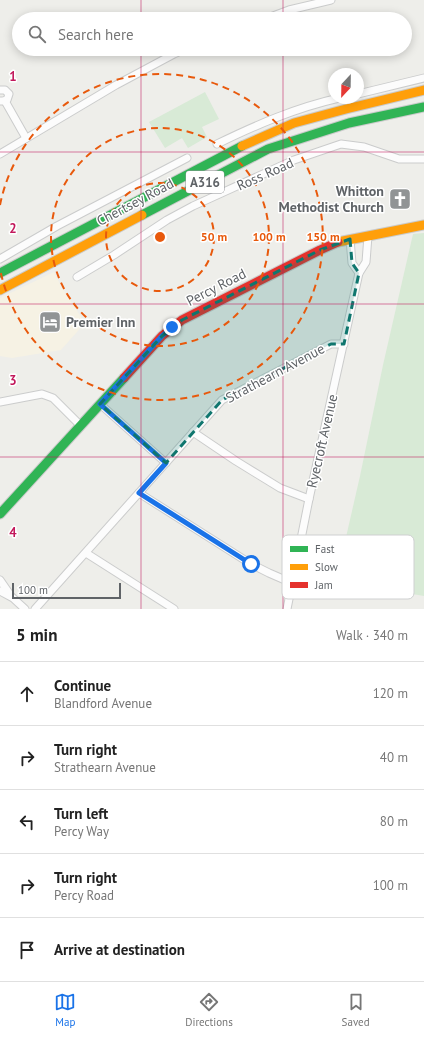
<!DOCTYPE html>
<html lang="en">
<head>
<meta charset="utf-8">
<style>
  body { margin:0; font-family:"PT Sans",sans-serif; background:#f2f2f2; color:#222 }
  .compass { position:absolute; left:328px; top:68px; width:36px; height:36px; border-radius:50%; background:#fff; box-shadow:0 2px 10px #0003; rotate:202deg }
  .scale { position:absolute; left:12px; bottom:10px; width:109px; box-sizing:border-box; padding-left:4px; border:2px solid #5f6367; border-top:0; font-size:11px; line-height:14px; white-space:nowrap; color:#5f6367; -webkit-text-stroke:3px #fff; paint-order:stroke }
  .stop { position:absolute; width:12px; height:12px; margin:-9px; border:3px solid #1a73e8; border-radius:50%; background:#fff }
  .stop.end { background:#1a73e8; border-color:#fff; box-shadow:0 1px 4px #0008 }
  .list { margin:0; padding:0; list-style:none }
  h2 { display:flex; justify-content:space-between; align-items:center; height:52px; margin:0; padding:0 16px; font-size:17px }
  h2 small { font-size:13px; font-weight:400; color:#767676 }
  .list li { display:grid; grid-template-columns:26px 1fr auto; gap:12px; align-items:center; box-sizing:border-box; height:64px; padding:0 16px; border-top:1px solid #e0e0e0 }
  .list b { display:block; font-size:15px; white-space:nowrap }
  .list p { margin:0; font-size:13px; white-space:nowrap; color:#767676 }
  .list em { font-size:13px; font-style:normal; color:#767676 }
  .icon { flex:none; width:22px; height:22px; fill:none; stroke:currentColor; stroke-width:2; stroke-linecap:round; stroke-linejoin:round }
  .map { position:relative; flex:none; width:424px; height:609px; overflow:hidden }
  .search { position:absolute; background:#fff; box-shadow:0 2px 10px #0003; left:12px; right:12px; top:12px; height:44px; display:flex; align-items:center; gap:10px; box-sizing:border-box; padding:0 14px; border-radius:22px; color:#767676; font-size:15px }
  .sheet { height:372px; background:#fff }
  nav { display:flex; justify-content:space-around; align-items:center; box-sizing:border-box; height:56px; border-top:1px solid #e0e0e0; background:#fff; font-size:11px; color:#767676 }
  nav a { display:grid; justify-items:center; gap:2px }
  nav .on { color:#1a73e8 }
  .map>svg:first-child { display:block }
  .commercial { fill:#f6f2e4 }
  .green { fill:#d8ead6 }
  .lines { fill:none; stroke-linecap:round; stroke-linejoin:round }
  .street-casing { stroke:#cbcccc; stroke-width:9 }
  .fast-casing { stroke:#cacaca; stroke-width:11 }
  .slow-casing { stroke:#cacaca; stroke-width:11 }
  .jam-casing { stroke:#cacaca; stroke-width:11 }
  .street { stroke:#fcfcfc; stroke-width:7 }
  .fast { stroke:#30b455; stroke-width:9 }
  .slow { stroke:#ff9f0a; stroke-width:9 }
  .jam { stroke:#e5322d; stroke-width:9 }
  .route { stroke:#1a73e8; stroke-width:5 }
  .marked { fill:#0f766e; fill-opacity:0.2; stroke:#0f766e; stroke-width:3; stroke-dasharray:8 5; stroke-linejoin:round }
  .grid { fill:none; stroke:#c2185b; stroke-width:1; stroke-opacity:0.55 }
  .ring { fill:none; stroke:#e8590c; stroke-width:2; stroke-dasharray:7 5 }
  .labels { text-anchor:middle; stroke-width:3; stroke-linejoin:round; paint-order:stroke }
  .shield { fill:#fff; stroke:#8f9295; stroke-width:1 }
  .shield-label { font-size:13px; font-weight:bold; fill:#5f6367 }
  .street-label { font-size:14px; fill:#5f6367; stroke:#fff }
  .poi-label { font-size:14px; font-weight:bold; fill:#5f6367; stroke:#fff; text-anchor:end }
  .key { fill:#fff; stroke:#cfd0d1; stroke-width:1 }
  .key-label { font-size:11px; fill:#5f6367 }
  .grid-label { font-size:13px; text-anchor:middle; font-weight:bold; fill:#c2185b; stroke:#fff; stroke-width:3; stroke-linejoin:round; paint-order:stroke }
  .centre { fill:#e8590c; stroke:#fff; stroke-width:2 }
  .ring-label { font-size:12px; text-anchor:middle; font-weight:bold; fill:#e8590c; stroke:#fff; stroke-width:3; stroke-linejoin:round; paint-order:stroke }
</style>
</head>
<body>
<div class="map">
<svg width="424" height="609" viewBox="0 0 424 609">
  <rect width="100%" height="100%" fill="#eeeeea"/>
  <!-- commercial -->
  <polygon class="commercial" points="54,272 61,286 85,323 61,350 12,358 0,356 0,298"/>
  <!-- green -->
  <g class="green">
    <polygon points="205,92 219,119 202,127 207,137 188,148 182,138 165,148 149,122"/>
    <polygon points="424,233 424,596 336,581 360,476 383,365 413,234"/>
  </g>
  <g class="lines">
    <!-- street casing -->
    <g class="street-casing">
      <g id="street">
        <polyline points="265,19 289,10 331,0"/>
        <polyline points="0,90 5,90 9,94 7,100 3,101 0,101"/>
        <polyline points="358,94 424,78"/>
        <polyline points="5,101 26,138"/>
        <path d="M217,144C256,125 295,108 339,98"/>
        <polyline points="0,154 116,85 174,54 185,49"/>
        <polyline points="350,239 352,263 359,273"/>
        <polyline points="0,259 57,226 187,158"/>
        <polyline points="77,277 114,255 167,220 193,206 294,160 341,144 364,147 399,159 424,159"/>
        <polyline points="0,402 42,394 53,398 81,426"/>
        <polyline points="100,404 166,463"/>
        <polyline points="193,432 236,461 280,488 309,499"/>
        <polyline points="139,493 251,564 269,573 292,583"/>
        <polyline points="86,553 174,609"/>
        <polyline points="0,580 11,596"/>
        <polyline points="0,591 13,598 25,609"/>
        <polyline points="35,609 222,400 331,344 344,344"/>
        <polyline points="287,609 309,499 359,273 366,262 368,236"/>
      </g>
    </g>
    <!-- fast casing -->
    <g class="fast-casing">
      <g id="fast">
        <polyline points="142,215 268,149 349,123 424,107"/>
        <polyline points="0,273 242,146"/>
        <polyline points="0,514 124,378"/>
      </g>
    </g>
    <!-- slow casing -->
    <g class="slow-casing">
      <g id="slow">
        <polyline points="242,146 294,123 346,109 424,90"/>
        <polyline points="338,242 424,225"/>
        <polyline points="0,290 142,215"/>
      </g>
    </g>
    <!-- jam casing -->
    <g class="jam-casing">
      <polyline id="jam" points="124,378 162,336 182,320 320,250 338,242"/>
    </g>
    <!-- street -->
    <use href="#street" class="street"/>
    <!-- fast -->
    <use href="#fast" class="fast"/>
    <!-- slow -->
    <use href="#slow" class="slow"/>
    <!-- jam -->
    <use href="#jam" class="jam"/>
  </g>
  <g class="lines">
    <!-- route -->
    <polyline class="route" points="172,327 162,336 100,404 166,463 139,493 251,564"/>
  </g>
  <!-- marked area -->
  <path class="marked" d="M350,239L352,263L359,273L344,344H331L222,400L166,463L100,404L162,336L182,320L320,250Z"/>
  <!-- grid -->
  <path class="grid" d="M141,0V19M283,0V19M141,49V609M283,49V609M0,152H424M0,304H424M0,457H424"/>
  <!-- distance rings -->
  <g class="ring">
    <circle cx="160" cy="237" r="54"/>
    <circle cx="160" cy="237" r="109"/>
    <path d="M0 205A163 163 0 1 1 0 269"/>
  </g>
  <!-- icons -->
  <defs>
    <g id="church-square" transform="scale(1.15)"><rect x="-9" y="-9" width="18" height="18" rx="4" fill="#919495" stroke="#fff"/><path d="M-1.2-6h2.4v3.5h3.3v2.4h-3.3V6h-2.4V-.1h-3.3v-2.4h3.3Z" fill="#fff"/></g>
    <g id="hotel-square" transform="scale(1.15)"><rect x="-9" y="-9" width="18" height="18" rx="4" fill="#919495" stroke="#fff"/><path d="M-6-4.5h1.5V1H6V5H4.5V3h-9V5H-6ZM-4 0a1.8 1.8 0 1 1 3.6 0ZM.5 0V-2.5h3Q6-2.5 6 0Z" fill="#fff"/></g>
  </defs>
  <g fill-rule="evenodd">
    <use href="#church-square" x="400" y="199"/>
    <use href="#hotel-square" x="50" y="322"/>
  </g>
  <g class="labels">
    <!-- shield labels -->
    <rect class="shield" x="186" y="171" width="38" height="22" rx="3"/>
    <g class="shield-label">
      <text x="205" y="187">A316</text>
    </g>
    <!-- street labels -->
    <g class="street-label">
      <text transform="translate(265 174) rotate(-24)" y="5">Ross Road</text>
      <text transform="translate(135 202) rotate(-28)" y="5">Chertsey Road</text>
      <text transform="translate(216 287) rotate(-27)" y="5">Percy Road</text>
      <text transform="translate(275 373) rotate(-28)" y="5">Strathearn Avenue</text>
      <text transform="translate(322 441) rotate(-77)" y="5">Ryecroft Avenue</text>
    </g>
    <!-- poi labels -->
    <g class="poi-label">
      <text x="384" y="196">Whitton<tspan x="384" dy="16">Methodist Church</tspan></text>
      <text x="66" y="327" text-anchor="start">Premier Inn</text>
    </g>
  </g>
  <!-- legend -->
  <rect x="282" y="535" width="132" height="64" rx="6" class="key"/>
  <rect x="290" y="546" width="18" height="6" fill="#30b455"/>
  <rect x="290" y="564" width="18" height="6" fill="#ff9f0a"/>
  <rect x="290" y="582" width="18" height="6" fill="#e5322d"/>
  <g class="key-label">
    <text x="315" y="553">Fast</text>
    <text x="315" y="571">Slow</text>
    <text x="315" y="589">Jam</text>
  </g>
  <g class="grid-label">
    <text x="13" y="81">1</text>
    <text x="13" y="233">2</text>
    <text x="13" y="385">3</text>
    <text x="13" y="537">4</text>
  </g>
  <circle cx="160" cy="237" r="6" class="centre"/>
  <g class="ring-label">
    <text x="214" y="241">50 m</text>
    <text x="269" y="241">100 m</text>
    <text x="323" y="241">150 m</text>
  </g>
</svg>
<svg class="compass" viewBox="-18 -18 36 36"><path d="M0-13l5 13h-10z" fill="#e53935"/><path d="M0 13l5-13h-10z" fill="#767676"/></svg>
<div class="scale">100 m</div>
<div class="stop" style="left:251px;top:564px"></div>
<div class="stop end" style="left:172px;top:327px"></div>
<div class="search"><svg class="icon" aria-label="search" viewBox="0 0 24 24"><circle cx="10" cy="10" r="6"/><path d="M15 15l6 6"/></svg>Search here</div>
</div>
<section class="sheet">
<h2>5 min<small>Walk · 340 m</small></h2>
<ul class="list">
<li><svg class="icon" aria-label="ahead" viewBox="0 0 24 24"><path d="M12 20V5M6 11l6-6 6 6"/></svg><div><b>Continue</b><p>Blandford Avenue</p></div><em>120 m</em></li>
<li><svg class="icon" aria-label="right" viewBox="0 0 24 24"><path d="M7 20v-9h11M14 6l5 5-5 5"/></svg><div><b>Turn right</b><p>Strathearn Avenue</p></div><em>40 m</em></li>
<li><svg class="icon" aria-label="left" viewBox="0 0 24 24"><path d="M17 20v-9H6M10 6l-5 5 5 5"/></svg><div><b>Turn left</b><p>Percy Way</p></div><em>80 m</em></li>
<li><svg class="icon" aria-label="right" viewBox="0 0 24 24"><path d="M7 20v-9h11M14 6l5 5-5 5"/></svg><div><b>Turn right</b><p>Percy Road</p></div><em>100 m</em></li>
<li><svg class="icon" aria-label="arrive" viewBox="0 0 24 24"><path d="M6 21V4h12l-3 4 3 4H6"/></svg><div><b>Arrive at destination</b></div></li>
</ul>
</section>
<nav>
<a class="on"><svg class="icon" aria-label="map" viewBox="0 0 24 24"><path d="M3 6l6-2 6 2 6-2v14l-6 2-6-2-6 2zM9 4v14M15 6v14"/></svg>Map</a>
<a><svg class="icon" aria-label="directions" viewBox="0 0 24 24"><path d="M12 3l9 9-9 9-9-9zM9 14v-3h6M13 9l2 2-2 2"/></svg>Directions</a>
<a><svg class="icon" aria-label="saved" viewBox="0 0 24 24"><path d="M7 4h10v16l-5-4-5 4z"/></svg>Saved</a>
</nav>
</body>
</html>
